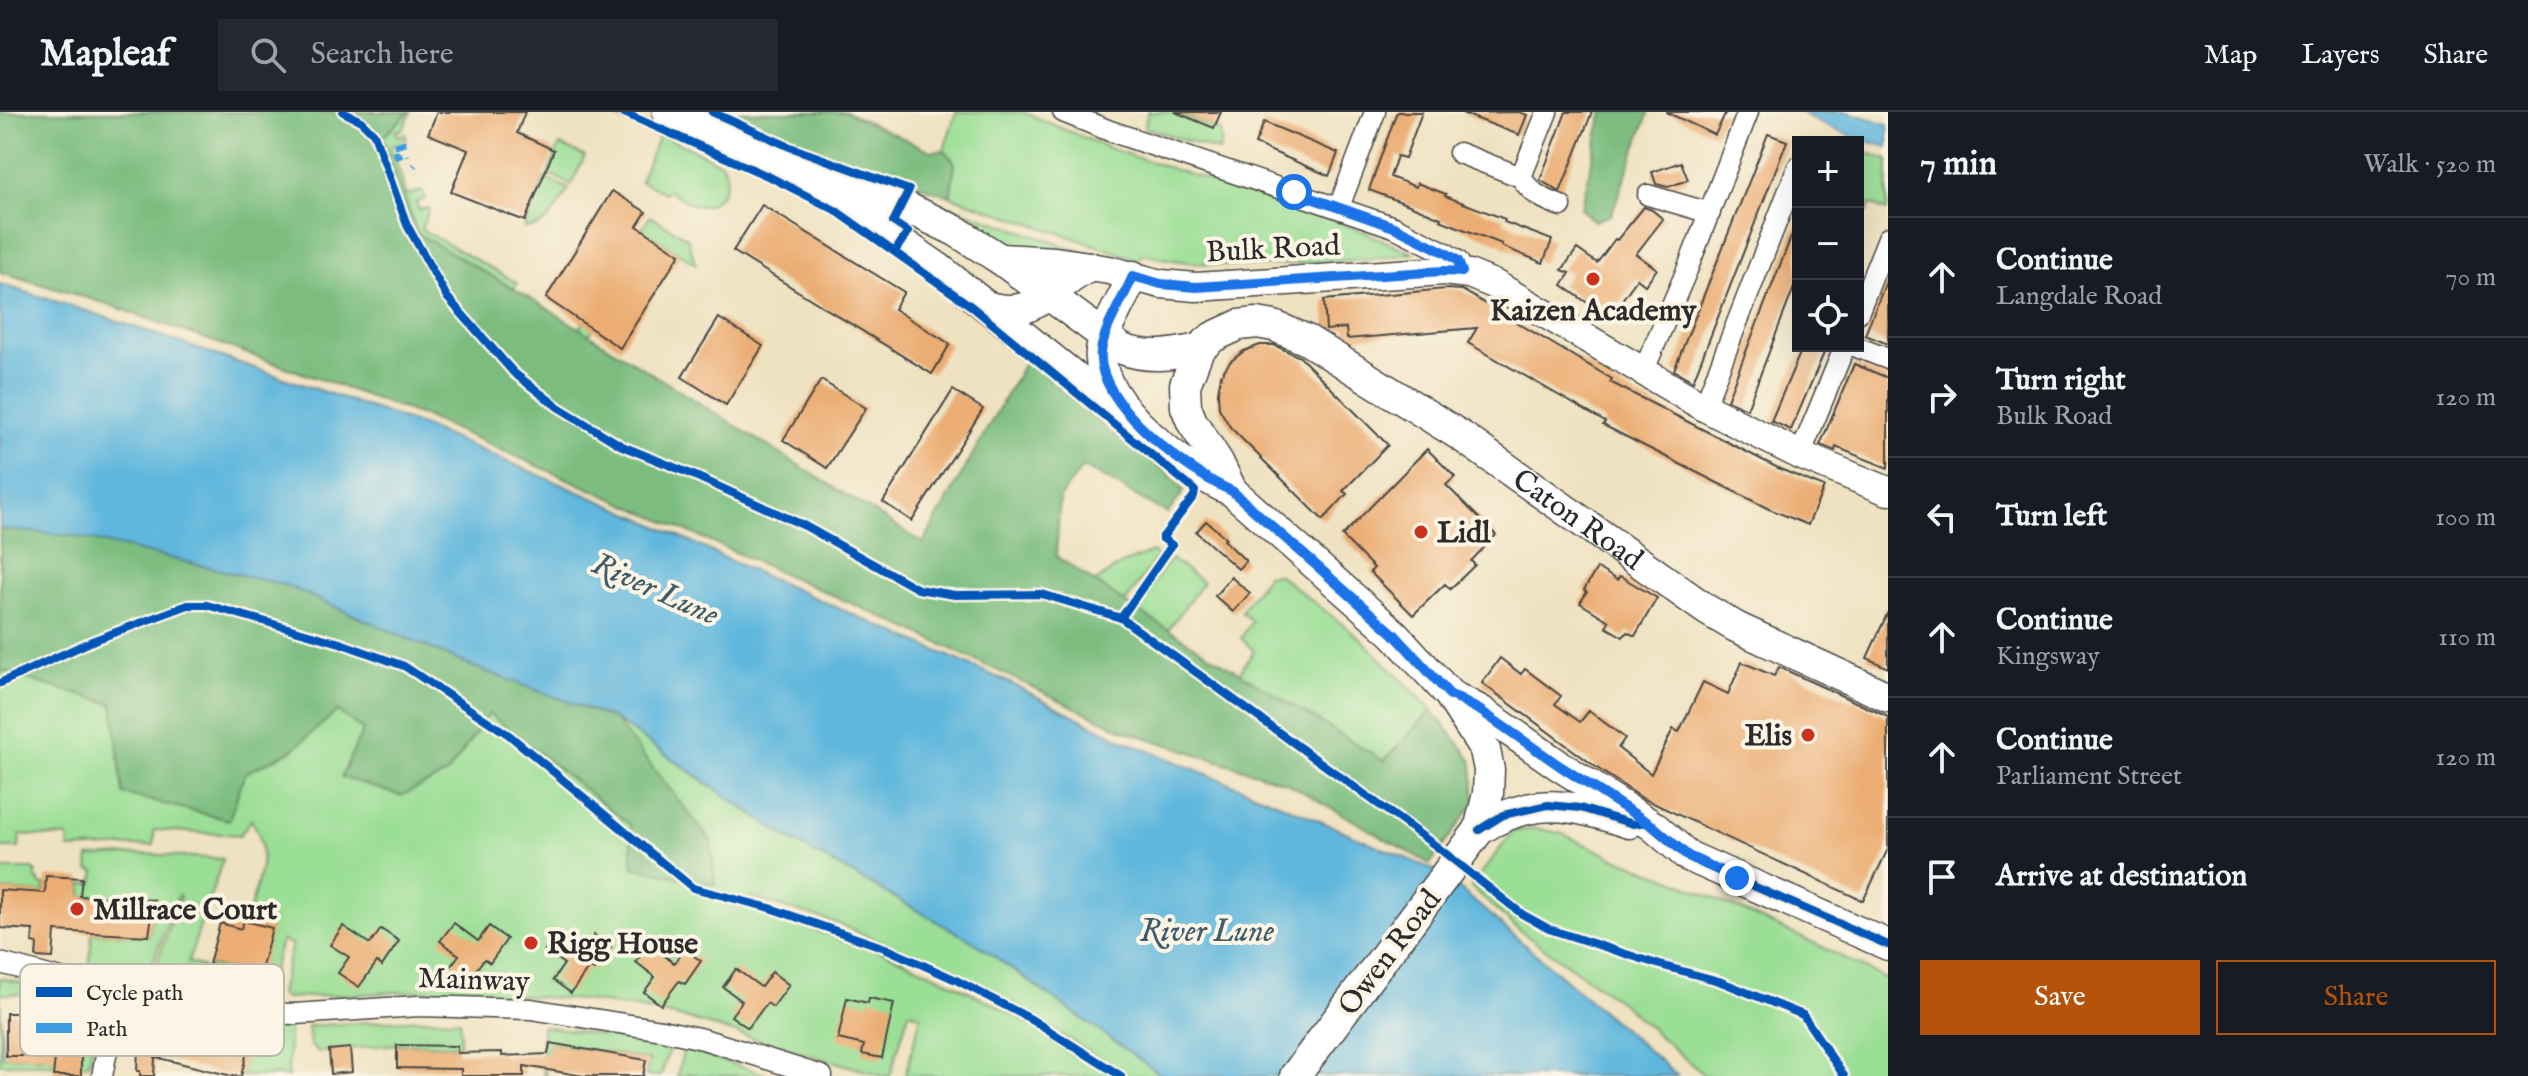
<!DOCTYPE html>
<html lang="en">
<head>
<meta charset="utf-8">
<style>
  body { margin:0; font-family:"IM FELL English",serif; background:#242831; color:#f1f3f6 }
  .controls { position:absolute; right:24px; top:24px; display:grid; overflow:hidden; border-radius:0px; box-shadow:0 8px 32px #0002 }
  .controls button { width:72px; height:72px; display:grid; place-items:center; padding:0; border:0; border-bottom:2px solid #363941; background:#171b24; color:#f1f3f6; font:40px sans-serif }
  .stop { position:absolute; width:24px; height:24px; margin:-18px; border:6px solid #1a73e8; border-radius:50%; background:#fff }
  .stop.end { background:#1a73e8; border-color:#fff; box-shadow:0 2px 8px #0008 }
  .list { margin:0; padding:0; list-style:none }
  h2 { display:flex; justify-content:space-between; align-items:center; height:104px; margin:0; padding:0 32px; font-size:34px }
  h2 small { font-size:26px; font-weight:400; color:#9ea1a6 }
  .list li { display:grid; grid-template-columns:52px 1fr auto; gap:24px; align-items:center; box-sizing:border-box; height:120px; padding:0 32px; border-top:2px solid #363941 }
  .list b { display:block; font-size:30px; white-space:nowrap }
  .list p { margin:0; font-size:26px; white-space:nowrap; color:#9ea1a6 }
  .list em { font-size:26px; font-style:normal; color:#9ea1a6 }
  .actions { display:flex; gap:16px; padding:24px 32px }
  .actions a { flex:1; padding:18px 0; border:2px solid #b45309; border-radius:0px; text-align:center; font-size:28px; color:#b45309 }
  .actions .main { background:#b45309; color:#fff }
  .icon { flex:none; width:44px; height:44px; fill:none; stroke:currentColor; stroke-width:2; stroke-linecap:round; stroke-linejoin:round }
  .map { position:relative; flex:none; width:1888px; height:964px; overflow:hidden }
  header { display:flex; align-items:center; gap:48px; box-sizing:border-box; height:112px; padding:0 40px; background:#171b24; border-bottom:2px solid #363941 }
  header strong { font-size:38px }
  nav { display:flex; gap:44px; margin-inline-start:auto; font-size:28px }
  .search { width:560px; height:72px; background:#242831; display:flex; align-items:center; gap:20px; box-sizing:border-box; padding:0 28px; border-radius:0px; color:#9ea1a6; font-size:30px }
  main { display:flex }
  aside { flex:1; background:#171b24 }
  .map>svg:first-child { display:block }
  .green { fill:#9bde96; stroke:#638460; stroke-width:2 }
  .forest { fill:#7cbd7f; stroke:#547455; stroke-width:2 }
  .water { fill:#61b7dd; stroke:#467184; stroke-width:2 }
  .building { fill:#ebad73 }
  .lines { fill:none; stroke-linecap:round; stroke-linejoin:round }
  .street-casing { stroke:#484642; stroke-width:23 }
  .secondary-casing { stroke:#484642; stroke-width:31 }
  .primary-casing { stroke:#484642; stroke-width:33 }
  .street { stroke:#fff; stroke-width:20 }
  .secondary { stroke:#fff; stroke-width:28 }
  .primary { stroke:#fff; stroke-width:30 }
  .quiet { stroke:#3d9ce1; stroke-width:6; stroke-dasharray:12 6; stroke-linecap:butt }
  .cycleway-casing { stroke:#fcf5e5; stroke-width:13 }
  .cycleway { stroke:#0057b8; stroke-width:8 }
  .route { stroke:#1a73e8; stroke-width:10 }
  .poi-dot { fill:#c8321e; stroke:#fcf5e5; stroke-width:3 }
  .labels { text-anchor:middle; stroke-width:8; stroke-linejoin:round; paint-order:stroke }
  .street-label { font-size:30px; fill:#2b2b2b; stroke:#fcf5e5 }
  .poi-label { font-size:30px; font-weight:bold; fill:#2b2b2b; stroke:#fcf5e5; text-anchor:start }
  .water-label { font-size:32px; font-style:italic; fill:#3e5c69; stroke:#fcf5e5 }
  .key { fill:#fcf5e5; stroke:#bdb8ad; stroke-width:2 }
  .key-label { font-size:22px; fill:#2b2b2b }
</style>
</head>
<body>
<header>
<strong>Mapleaf</strong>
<div class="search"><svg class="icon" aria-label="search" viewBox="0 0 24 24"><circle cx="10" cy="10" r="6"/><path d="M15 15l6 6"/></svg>Search here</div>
<nav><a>Map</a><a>Layers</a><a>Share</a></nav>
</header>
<main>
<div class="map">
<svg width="1888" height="964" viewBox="0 0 1888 964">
  <rect width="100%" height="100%" fill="#fcf5e5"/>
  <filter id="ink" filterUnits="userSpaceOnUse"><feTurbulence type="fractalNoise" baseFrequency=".0125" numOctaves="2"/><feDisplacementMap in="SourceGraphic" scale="16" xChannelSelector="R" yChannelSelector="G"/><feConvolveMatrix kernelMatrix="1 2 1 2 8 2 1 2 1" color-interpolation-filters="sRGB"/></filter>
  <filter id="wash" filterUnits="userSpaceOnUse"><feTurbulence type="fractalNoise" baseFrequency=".006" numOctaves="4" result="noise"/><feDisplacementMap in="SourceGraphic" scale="32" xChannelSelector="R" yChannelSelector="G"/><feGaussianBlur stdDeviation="1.8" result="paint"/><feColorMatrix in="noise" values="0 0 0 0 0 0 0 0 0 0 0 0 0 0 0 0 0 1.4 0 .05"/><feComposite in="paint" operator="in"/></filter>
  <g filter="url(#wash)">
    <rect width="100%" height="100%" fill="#efe2c1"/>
    <!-- green -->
    <g class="green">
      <polygon points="409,0 411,0 403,17 396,19 399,24 405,22 407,27 391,34 407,83 422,79 425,87 416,90 419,98 428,96 429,98 421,117 517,171 514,177 417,121 382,25"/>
      <path d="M604,0H614L721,51C735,66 719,93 702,94C692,95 677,83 667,78L665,81L640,69L659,24Z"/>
      <path d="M956,0H1023L1111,37L1350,114L1413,141C1382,147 1352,148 1321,150C1254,155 1208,157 1142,142L1139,148L950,84L955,53L944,38Z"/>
      <polygon points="1148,0 1173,0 1219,18 1222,27 1219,39 1144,15"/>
      <polygon points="560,33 585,44 571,73 548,61"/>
      <polygon points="1858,38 1888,48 1887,99 1870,92 1867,101 1860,99 1858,104"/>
      <path d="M545,66L569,77C556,95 549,118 524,116Z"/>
      <polygon points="932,90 955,96 1094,144 1010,136 931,94"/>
      <polygon points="650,104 687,126 696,152 651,124 589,223 579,217"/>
      <polygon points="1152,440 1157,445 1125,491 1095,470 1120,453"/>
      <polygon points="1171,447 1203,470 1168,518 1133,496"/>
      <polygon points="1278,462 1361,527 1432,598 1384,649 1239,561 1254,539 1241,526 1252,509 1241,500 1267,463"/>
      <path d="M5,559L43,572L113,592L229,707L245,661L291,639L337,599L364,618L447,662L489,602L630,713L715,773L614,607L785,725L974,830L1163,964H1127L1017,894L947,857L836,811L751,785V795L859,834L885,840L946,868L996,893L1118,964H905L921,904L909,900L890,964H883L688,907L653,899L583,888L439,878L282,886L280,881L292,832L281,829L266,885L203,880L209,853L237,860L235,868L256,874L271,816L246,809C255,776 274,738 251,708L240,723L154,718V733L69,737L68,725L20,723L19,736H0V561Z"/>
      <polygon points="1535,716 1563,722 1612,745 1671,767 1818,833 1888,868 1888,964 1705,964 1618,888 1520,819 1471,775 1513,720"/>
      <polygon points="145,742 223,747 188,850 203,855 197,879 149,872 180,785 178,783 145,870 89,858 92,821 149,824 154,788 82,784 82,772 93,771 95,760 88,757 89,745"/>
      <polygon points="0,757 32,757 36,760 36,768 39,768 39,772 45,773 44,781 0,778"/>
      <path d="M0,866L29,873L21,882H0L3,944L81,946V932L74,931V905H67V890L47,889L44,886L43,876C104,894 100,891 89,952H0Z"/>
      <path d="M147,902L219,914L289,916L288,964H241L246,940L155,916H126C130,907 137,903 147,902Z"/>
      <polygon points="421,907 460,908 460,933 398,932 317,940 310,933 308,914"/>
      <polygon points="542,914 668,933 669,937 661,964 646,964 649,948 550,931 545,963 548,964 543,964"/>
      <polygon points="684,937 765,962 764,964 700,964 690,961 688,964 677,964"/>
    </g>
    <!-- forest -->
    <g class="forest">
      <path d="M0,0H409L383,25L417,121L542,193L923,431L1027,246L1109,320L1166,359L1184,379L1168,401C1139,388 1113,368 1083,355L1060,385L1056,444L1133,496L1384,649L1432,598L1472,648L1475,690L1430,752L1287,671L1123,618L903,514L424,304L107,192L0,160Z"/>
      <polygon points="721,0 846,0 931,39 944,38 954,49 955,53 950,84 792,30"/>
      <polygon points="1603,0 1649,0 1611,103 1594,109 1581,97"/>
      <polygon points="0,417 75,423 285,473 469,553 614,607 711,729 715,773 633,755 630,713 489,602 447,662 401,684 341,665 363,618 337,599 291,639 245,661 229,708 123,682 113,592 43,572 6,559 0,561"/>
    </g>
    <!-- water -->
    <g class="water">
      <path d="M1800,0H1847L1888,12V35C1858,28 1827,16 1800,0Z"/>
      <polygon points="0,172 102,204 421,313 643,407 737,452 1006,569 1120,627 1276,690 1441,761 1678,964 1163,964 974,830 785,724 614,607 469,553 285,473 75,424 0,417"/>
    </g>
    <g id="blocks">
      <!-- building -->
      <g class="building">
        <polygon points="437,0 525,0 517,21 554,38 525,109 451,80 468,38 428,22"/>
        <polygon points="1175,0 1221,0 1214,16"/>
        <polygon points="1398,0 1422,0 1405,46 1397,44 1390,65 1416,75 1417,71 1446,82 1445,84 1505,107 1504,110 1552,128 1543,151 1501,134 1502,132 1440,108 1441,106 1409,93 1369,78 1396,2"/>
        <polygon points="1519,0 1527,3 1519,23 1462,1"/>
        <polygon points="1566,0 1592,0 1560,80 1540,68"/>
        <polygon points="1666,0 1726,0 1715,23"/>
        <polygon points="1264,10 1338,41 1329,64 1255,32"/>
        <polygon points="1768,22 1787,29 1693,269 1674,258"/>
        <polygon points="1681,50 1688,68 1668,75 1656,72 1652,60"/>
        <polygon points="612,79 646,100 637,114 680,142 620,236 546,186"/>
        <polygon points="762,93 904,180 894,197 950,232 932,262 733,139"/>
        <polygon points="1644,95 1652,98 1663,107 1636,142 1657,157 1645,173 1637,167 1609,206 1562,173 1570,161 1562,158 1577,137 1597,151 1615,127 1617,128"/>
        <polygon points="1797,110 1798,165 1747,297 1727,288"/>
        <polygon points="1887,167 1888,167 1888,232 1865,223"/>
        <polygon points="1446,177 1462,178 1612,267 1610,270 1780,357 1824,375 1808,413 1769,397 1603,313 1605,310 1468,231 1477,216 1347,227 1346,216 1326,218 1324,188"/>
        <polygon points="719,206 763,234 726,293 682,265"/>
        <polygon points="1260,233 1274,233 1300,245 1388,333 1343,379 1347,382 1323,408 1230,315 1219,296 1218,281 1221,263 1230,250 1244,239"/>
        <polygon points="1803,234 1827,234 1791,318 1771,309"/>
        <polygon points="1854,252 1888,266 1888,356 1836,335 1835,339 1820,333"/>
        <polygon points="821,268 866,296 827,356 783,328"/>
        <polygon points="953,278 983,297 912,409 883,390"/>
        <polygon points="1427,337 1455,365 1446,373 1496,423 1471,449 1475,453 1450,477 1445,472 1413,503 1370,460 1374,456 1342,424"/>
        <polygon points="1206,409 1226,426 1224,428 1246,449 1238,457 1196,420"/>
        <polygon points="1597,456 1617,468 1620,464 1657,486 1635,524 1627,520 1623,525 1606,515 1609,509 1580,491 1587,480 1584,478"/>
        <polygon points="1231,465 1250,481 1233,500 1215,484"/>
        <polygon points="1888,500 1888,556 1867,546"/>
        <polygon points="1500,546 1521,562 1525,557 1561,584 1555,592 1580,610 1589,599 1625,626 1618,636 1651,662 1673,617 1679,620 1703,570 1728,582 1742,550 1774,564 1779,555 1888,605 1888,737 1863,789 1642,686 1600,658 1482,571"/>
        <polygon points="46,764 82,766 80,784 154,788 149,824 55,819 53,846 36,845 37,832 32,831 33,818 0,816 0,778 45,781"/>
        <polygon points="244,809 272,816 257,874 235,868 237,860 209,852 220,811 241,817"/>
        <polygon points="454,811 478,829 489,814 507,827 490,851 484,847 466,871 448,858 459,843 440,829"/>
        <polygon points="343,814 370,832 381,817 399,829 382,854 377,850 359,875 338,861 349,845 330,833"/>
        <polygon points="558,820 583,838 594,823 611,835 594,858 589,855 571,881 553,868 564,852 545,838"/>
        <polygon points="649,832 674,851 684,837 701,849 685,872 679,869 661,893 644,880 655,865 636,850"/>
        <polygon points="736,857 761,875 772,860 789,873 773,895 767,891 748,916 731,904 742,889 723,875"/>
        <polygon points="847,886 868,891 869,886 894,891 882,946 862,942 864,933 838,927"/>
        <polygon points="6,901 32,901 32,905 74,905 74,931 81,932 81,964 53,964 55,946 43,946 43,944 6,944"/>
        <polygon points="155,916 247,940 241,964 232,964 155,945 154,964 140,964 140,959 137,959 138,937 150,937"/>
        <polygon points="550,931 646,948 643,964 584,964 524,954 524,964 461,964 461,957 397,956 397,933 457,934 457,941 502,940 502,944 548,942"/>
        <polygon points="350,936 352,960 331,962 329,938"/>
      </g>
    </g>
  </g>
  <g filter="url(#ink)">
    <use href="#blocks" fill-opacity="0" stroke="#484642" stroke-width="2"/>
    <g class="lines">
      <!-- street casing -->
      <g class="street-casing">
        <g id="street">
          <polyline points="1063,0 1110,19 1394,115 1446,141 1458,149 1462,160"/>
          <path d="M1459,41L1521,65C1531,82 1543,87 1561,94"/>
          <polyline points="1521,65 1547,0"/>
          <polyline points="1648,83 1710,101"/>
          <polyline points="1339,95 1375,0"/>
          <polyline points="1858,201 1888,126"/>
          <polyline points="1854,234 1888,247"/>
          <polyline points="1643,260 1687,158 1748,0"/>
          <polyline points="1704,295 1798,55"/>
          <polyline points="1800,343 1845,234"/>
          <polyline points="0,851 118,882 229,900 295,902 418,894 531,897 662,918 703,927 822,964"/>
          <polyline points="102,964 118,882"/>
        </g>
      </g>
      <!-- secondary casing -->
      <g class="secondary-casing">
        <polyline id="secondary" points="1089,155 1109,158 1161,172 1196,175 1444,159 1469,162 1496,173 1704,295 1800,343 1888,379"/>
      </g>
      <!-- primary casing -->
      <g class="primary-casing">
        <g id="primary">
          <path d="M668,0L798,57L836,66L891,88L956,119L1000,147L1122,237C1149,247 1171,243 1199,237"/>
          <polyline points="812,69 937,155 1121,302"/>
          <polyline points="1000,147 1055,150 1089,155"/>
          <path d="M1133,164C1123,188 1105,213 1101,239C1095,291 1189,361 1232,379L1394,522L1449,582L1485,638L1489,658L1488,682L1479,718L1295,964"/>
          <path d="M986,194C1035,210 1049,175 1089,155"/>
          <path id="s1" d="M1232,379L1218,350L1192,310L1186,295L1185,273L1199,237L1213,225L1239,213L1257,211L1274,214L1307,228L1461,324L1707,498L1736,515L1888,585"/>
          <polyline points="1454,585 1481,599 1560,654 1653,714 1688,744 1888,833"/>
          <path d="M1479,718C1533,683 1572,692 1629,711"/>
        </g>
      </g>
      <!-- street -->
      <use href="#street" class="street"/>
      <!-- secondary -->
      <use href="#secondary" class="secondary"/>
      <!-- primary -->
      <use href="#primary" class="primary"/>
      <!-- quiet -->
      <g class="quiet">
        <polyline points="406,30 394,34 397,45 406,41 407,44"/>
        <polyline points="414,54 415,53"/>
      </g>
      <!-- cycleway casing -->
      <g class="cycleway-casing">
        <g id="cycleway">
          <polyline points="343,0 361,9 374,22 407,113 447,185 514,261 558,295 622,334 691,362 805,414 918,477 955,483 1042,482 1121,506 1436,734 1522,802 1549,817 1660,853 1719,869 1803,903 1844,964"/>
          <polyline points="622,0 770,65 835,98 971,194 1192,376 1195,379 1194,384 1162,426 1172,433 1121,506"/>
          <polyline points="712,0 790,35 909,78 893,110 908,120 895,139"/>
          <polyline points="0,571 92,529 188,493 207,493 340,531 404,554 509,623 693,776 770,796 885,836 956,868 1029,906 1121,964"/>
          <polyline points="1479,718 1503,703 1548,693 1580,696 1633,712 1647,710 1688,744 1705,753 1888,833"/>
        </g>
      </g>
      <!-- cycleway -->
      <use href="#cycleway" class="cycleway"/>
    </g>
  </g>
  <g class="lines" filter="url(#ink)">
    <!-- route -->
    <path class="route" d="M1294,80L1394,115L1446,141L1458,149L1462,160L1444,159L1196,175L1161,172L1133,164C1123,188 1105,213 1101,239C1095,291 1189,361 1232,379L1394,522L1449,582L1481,599L1560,654L1653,714L1688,744L1737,766"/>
  </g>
  <!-- markers -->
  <g class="poi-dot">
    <circle cx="1593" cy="167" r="8"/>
    <circle cx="1421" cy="420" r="8"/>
    <circle cx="1808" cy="623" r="8"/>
    <circle cx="77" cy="797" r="8"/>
    <circle cx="531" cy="831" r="8"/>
  </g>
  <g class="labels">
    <!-- street labels -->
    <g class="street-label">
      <text transform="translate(1273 136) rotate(-3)" y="10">Bulk Road</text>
      <text dy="10" stroke="none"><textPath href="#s1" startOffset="600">Caton Road</textPath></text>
      <text transform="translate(1389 840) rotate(-53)" y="10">Owen Road</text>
      <text transform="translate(474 867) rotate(2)" y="10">Mainway</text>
    </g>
    <!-- poi labels -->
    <g class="poi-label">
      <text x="1593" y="208" text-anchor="middle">Kaizen Academy</text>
      <text x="1437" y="430">Lidl</text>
      <text x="1792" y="633" text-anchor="end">Elis</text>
      <text x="93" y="807">Millrace Court</text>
      <text x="547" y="841">Rigg House</text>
    </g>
    <!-- water labels -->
    <g class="water-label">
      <text transform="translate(656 476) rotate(24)" y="11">River Lune</text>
      <text x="1207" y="829">River Lune</text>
    </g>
  </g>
  <!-- legend -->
  <rect x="20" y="852" width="264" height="92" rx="12" class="key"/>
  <rect x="36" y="875" width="36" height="10" fill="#0057b8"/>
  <rect x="36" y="911" width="36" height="10" fill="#3d9ce1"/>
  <g class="key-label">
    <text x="86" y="888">Cycle path</text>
    <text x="86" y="924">Path</text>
  </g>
</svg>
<div class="controls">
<button>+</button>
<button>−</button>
<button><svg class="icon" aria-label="locate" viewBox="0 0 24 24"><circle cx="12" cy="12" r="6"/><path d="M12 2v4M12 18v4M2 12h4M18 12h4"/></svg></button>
</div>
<div class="stop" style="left:1294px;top:80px"></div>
<div class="stop end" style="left:1737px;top:766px"></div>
</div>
<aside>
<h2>7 min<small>Walk · 520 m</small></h2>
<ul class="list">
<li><svg class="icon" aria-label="ahead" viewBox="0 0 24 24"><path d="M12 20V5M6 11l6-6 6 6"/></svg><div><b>Continue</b><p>Langdale Road</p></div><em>70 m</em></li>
<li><svg class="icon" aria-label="right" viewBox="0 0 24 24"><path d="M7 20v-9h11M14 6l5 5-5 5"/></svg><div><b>Turn right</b><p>Bulk Road</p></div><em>120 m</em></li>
<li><svg class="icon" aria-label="left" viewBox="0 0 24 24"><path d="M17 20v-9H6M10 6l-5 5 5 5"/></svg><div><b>Turn left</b></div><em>100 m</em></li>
<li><svg class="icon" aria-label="ahead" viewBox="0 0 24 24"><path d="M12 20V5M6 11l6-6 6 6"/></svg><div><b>Continue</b><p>Kingsway</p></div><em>110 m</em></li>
<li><svg class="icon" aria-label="ahead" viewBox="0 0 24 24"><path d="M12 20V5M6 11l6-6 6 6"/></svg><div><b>Continue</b><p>Parliament Street</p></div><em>120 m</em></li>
<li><svg class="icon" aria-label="arrive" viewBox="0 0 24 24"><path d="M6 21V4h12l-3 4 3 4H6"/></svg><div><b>Arrive at destination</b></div></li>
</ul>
<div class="actions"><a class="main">Save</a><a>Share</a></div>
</aside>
</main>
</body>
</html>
